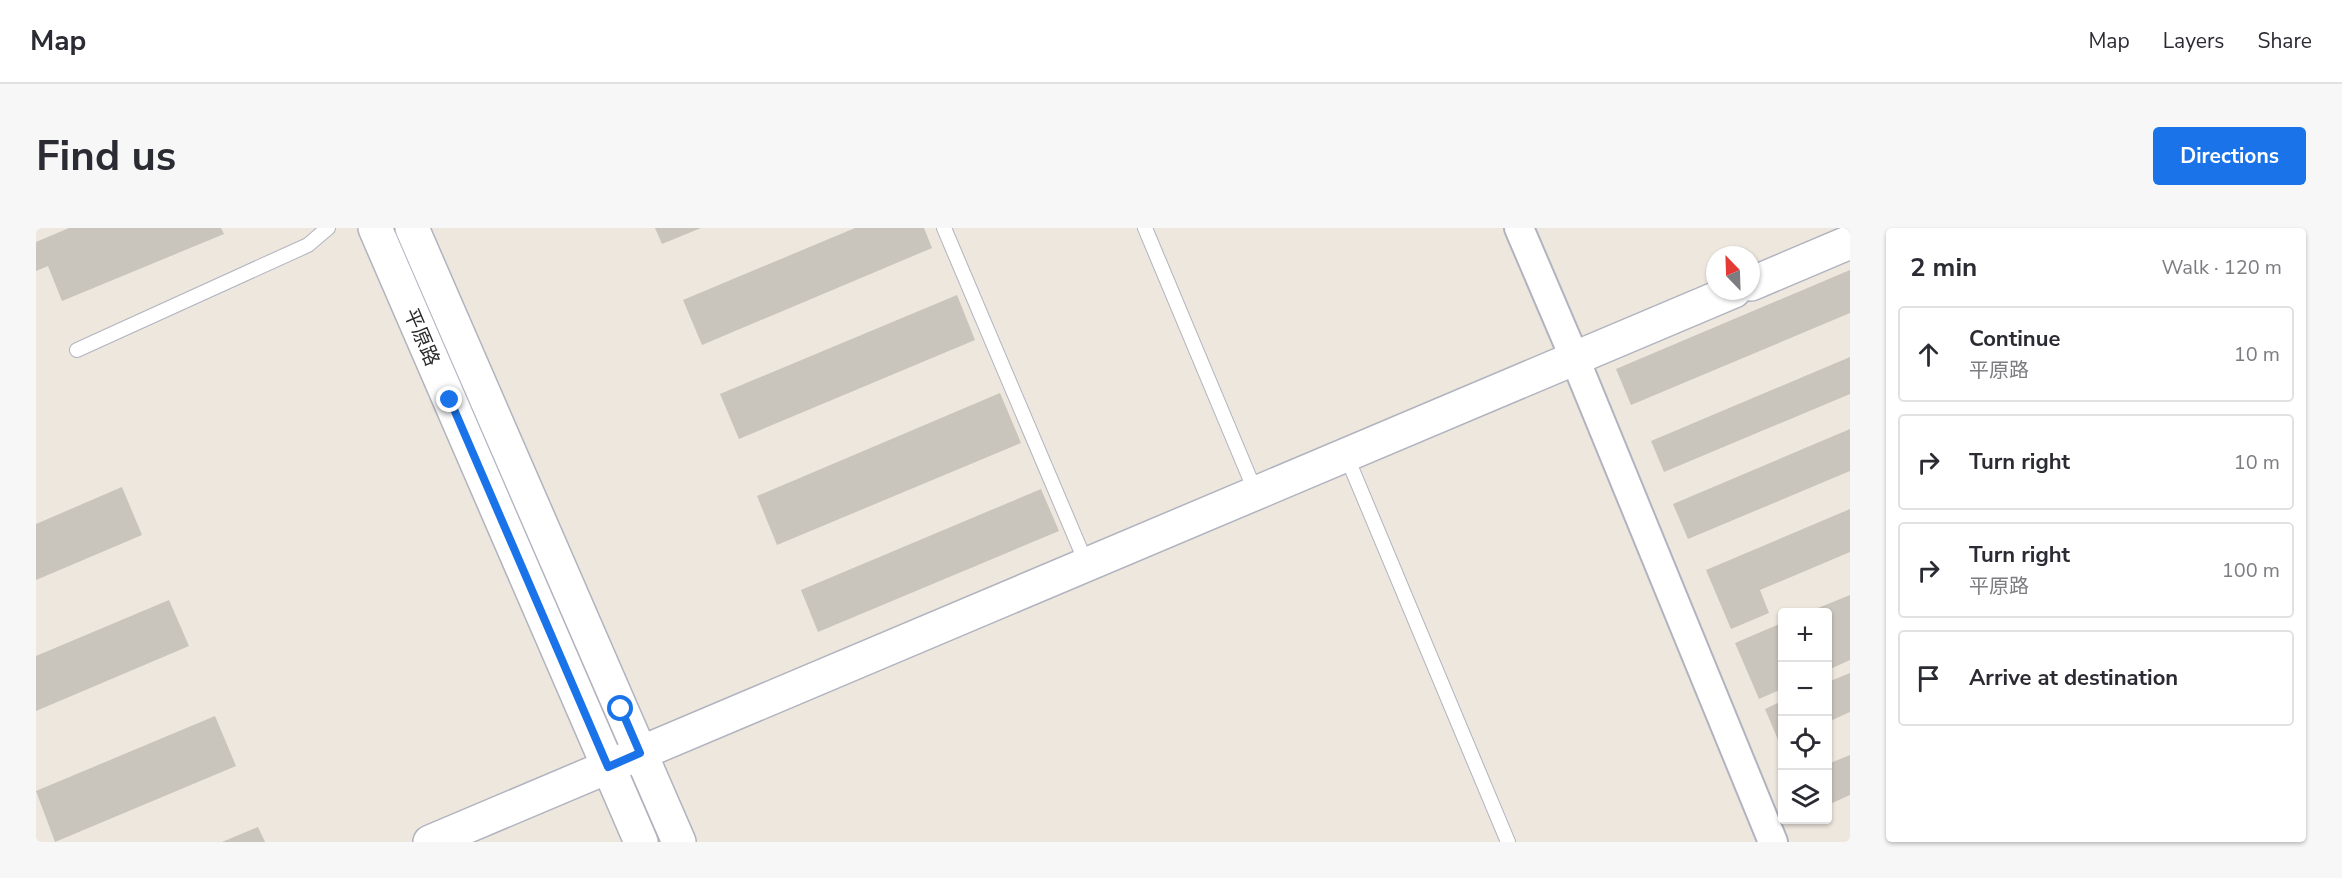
<!DOCTYPE html>
<html lang="en">
<head>
<meta charset="utf-8">
<style>
  body { margin:0; font-family:"Nunito Sans","Noto Sans SC",sans-serif; background:#f7f7f7; color:#2b2b33 }
  .controls { position:absolute; right:18px; bottom:18px; display:grid; overflow:hidden; border-radius:6px; box-shadow:0 2px 4px #0004 }
  .controls button { width:54px; height:54px; display:grid; place-items:center; padding:0; border:0; border-bottom:2px solid #e1e1e2; background:#fff; color:#2b2b33; font:30px sans-serif }
  .compass { position:absolute; left:1670px; top:18px; width:54px; height:54px; border-radius:50%; background:#fff; box-shadow:0 2px 4px #0004; rotate:337deg }
  .stop { position:absolute; width:18px; height:18px; margin:-14px; border:4px solid #1a73e8; border-radius:50%; background:#fff }
  .stop.end { background:#1a73e8; border-color:#fff; box-shadow:0 2px 6px #0008 }
  .list { margin:0; padding:0; list-style:none }
  h2 { display:flex; justify-content:space-between; align-items:center; height:78px; margin:0; padding:0 24px; font-size:26px }
  h2 small { font-size:20px; font-weight:400; color:#7c7c81 }
  .list li { display:grid; grid-template-columns:39px 1fr auto; gap:18px; align-items:center; box-sizing:border-box; height:96px; margin:0 12px 12px; padding:0 12px; border:2px solid #e1e1e2; border-radius:6px }
  .list b { display:block; font-size:22px; white-space:nowrap }
  .list p { margin:0; font-size:20px; white-space:nowrap; color:#7c7c81 }
  .list em { font-size:20px; font-style:normal; color:#7c7c81 }
  .icon { flex:none; width:33px; height:33px; fill:none; stroke:currentColor; stroke-width:2; stroke-linecap:round; stroke-linejoin:round }
  .map { position:relative; flex:none; width:1814px; height:614px; overflow:hidden; border-radius:6px }
  header { display:flex; align-items:center; gap:36px; box-sizing:border-box; height:84px; padding:0 30px; background:#fff; border-bottom:2px solid #e1e1e2 }
  header strong { font-size:28px }
  nav { display:flex; gap:33px; margin-inline-start:auto; font-size:21px }
  .intro { display:flex; align-items:center; justify-content:space-between; box-sizing:border-box; height:144px; padding:0 36px }
  h1 { margin:0; font-size:42px }
  .button { padding:15px 27px; border-radius:6px; background:#1a73e8; color:#fff; font-size:21px; font-weight:700 }
  main { display:flex; gap:36px; padding:0 36px }
  aside { flex:1; background:#fff; border-radius:6px; box-shadow:0 2px 4px #0004 }
  .map>svg:first-child { display:block }
  .building { fill:#c9c5bc }
  .lines { fill:none; stroke-linecap:round; stroke-linejoin:round }
  .service-casing { stroke:#b1b3bf; stroke-width:16 }
  .minor-casing { stroke:#b1b3bf; stroke-width:32 }
  .tertiary-casing { stroke:#b1b3bf; stroke-width:36 }
  .secondary-casing { stroke:#b1b3bf; stroke-width:36 }
  .service { stroke:#fff; stroke-width:14 }
  .minor { stroke:#fff; stroke-width:28 }
  .tertiary { stroke:#fff; stroke-width:33 }
  .secondary { stroke:#fff; stroke-width:33 }
  .route { stroke:#1a73e8; stroke-width:8 }
  .labels { text-anchor:middle; stroke-width:6; stroke-linejoin:round; paint-order:stroke }
  .street-label { font-size:20px; fill:#2b2b2b; stroke:#fff }
</style>
</head>
<body>
<header>
<strong>Map</strong>
<nav><a>Map</a><a>Layers</a><a>Share</a></nav>
</header>
<div class="intro"><h1>Find us</h1><a class="button">Directions</a></div>
<main>
<div class="map">
<svg width="1814" height="614" viewBox="0 0 1814 614">
  <rect width="100%" height="100%" fill="#ede7de"/>
  <!-- building -->
  <g class="building">
    <polygon points="33,0 185,0 188,6 26,73 12,38 0,43 0,14"/>
    <polygon points="619,0 665,0 626,16"/>
    <polygon points="819,0 888,0 896,20 666,117 647,72"/>
    <polygon points="1814,42 1814,85 1595,177 1580,141"/>
    <polygon points="921,67 939,112 703,211 684,166"/>
    <polygon points="1814,129 1814,166 1628,244 1615,213"/>
    <polygon points="964,165 985,215 741,317 721,268"/>
    <polygon points="1814,201 1814,243 1652,311 1637,276"/>
    <polygon points="86,259 106,307 0,352 0,296"/>
    <polygon points="1005,261 1023,303 782,404 765,362"/>
    <polygon points="1814,281 1814,324 1724,362 1733,385 1695,401 1670,342"/>
    <polygon points="1814,367 1814,432 1792,442 1792,385 1772,384"/>
    <polygon points="133,372 153,418 0,483 0,428"/>
    <polygon points="1746,395 1746,461 1723,471 1699,415"/>
    <polygon points="1814,445 1814,484 1792,494 1792,454"/>
    <polygon points="1746,473 1746,513 1743,514 1729,481"/>
    <polygon points="179,488 200,538 19,614 0,563"/>
    <polygon points="1814,527 1814,567 1792,577 1792,536"/>
    <polygon points="222,599 229,614 186,614"/>
  </g>
  <g class="lines">
    <!-- service casing -->
    <g class="service-casing">
      <g id="service">
        <polyline points="908,0 1051,337"/>
        <polyline points="1109,0 1220,265"/>
        <polyline points="41,122 272,17 292,0"/>
        <polyline points="1310,227 1472,614"/>
      </g>
    </g>
    <!-- minor casing -->
    <g class="minor-casing">
      <polyline id="minor" points="1483,0 1539,131 1737,614"/>
    </g>
    <!-- tertiary casing -->
    <g class="tertiary-casing">
      <g id="tertiary">
        <polyline points="1715,56 1814,14"/>
        <polyline points="394,614 1698,63"/>
      </g>
    </g>
    <!-- secondary casing -->
    <g class="secondary-casing">
      <g id="secondary">
        <polyline points="339,0 605,614"/>
        <polyline points="376,0 643,614"/>
      </g>
    </g>
    <!-- service -->
    <use href="#service" class="service"/>
    <!-- minor -->
    <use href="#minor" class="minor"/>
    <!-- tertiary -->
    <use href="#tertiary" class="tertiary"/>
    <!-- secondary -->
    <use href="#secondary" class="secondary"/>
  </g>
  <g class="lines">
    <!-- route -->
    <polyline class="route" points="414,172 572,539 604,525 585,481"/>
  </g>
  <g class="labels">
    <!-- street labels -->
    <g class="street-label">
      <text transform="translate(386 109) rotate(67)" y="7">平原路</text>
    </g>
  </g>
</svg>
<div class="controls">
<button>+</button>
<button>−</button>
<button><svg class="icon" aria-label="locate" viewBox="0 0 24 24"><circle cx="12" cy="12" r="6"/><path d="M12 2v4M12 18v4M2 12h4M18 12h4"/></svg></button>
<button><svg class="icon" aria-label="layers" viewBox="0 0 24 24"><path d="M12 4l9 5-9 5-9-5zM3 14l9 5 9-5"/></svg></button>
</div>
<svg class="compass" viewBox="-18 -18 36 36"><path d="M0-13l5 13h-10z" fill="#e53935"/><path d="M0 13l5-13h-10z" fill="#7c7c81"/></svg>
<div class="stop" style="left:585px;top:481px"></div>
<div class="stop end" style="left:414px;top:172px"></div>
</div>
<aside>
<h2>2 min<small>Walk · 120 m</small></h2>
<ul class="list">
<li><svg class="icon" aria-label="ahead" viewBox="0 0 24 24"><path d="M12 20V5M6 11l6-6 6 6"/></svg><div><b>Continue</b><p>平原路</p></div><em>10 m</em></li>
<li><svg class="icon" aria-label="right" viewBox="0 0 24 24"><path d="M7 20v-9h11M14 6l5 5-5 5"/></svg><div><b>Turn right</b></div><em>10 m</em></li>
<li><svg class="icon" aria-label="right" viewBox="0 0 24 24"><path d="M7 20v-9h11M14 6l5 5-5 5"/></svg><div><b>Turn right</b><p>平原路</p></div><em>100 m</em></li>
<li><svg class="icon" aria-label="arrive" viewBox="0 0 24 24"><path d="M6 21V4h12l-3 4 3 4H6"/></svg><div><b>Arrive at destination</b></div></li>
</ul>
</aside>
</main>
</body>
</html>
